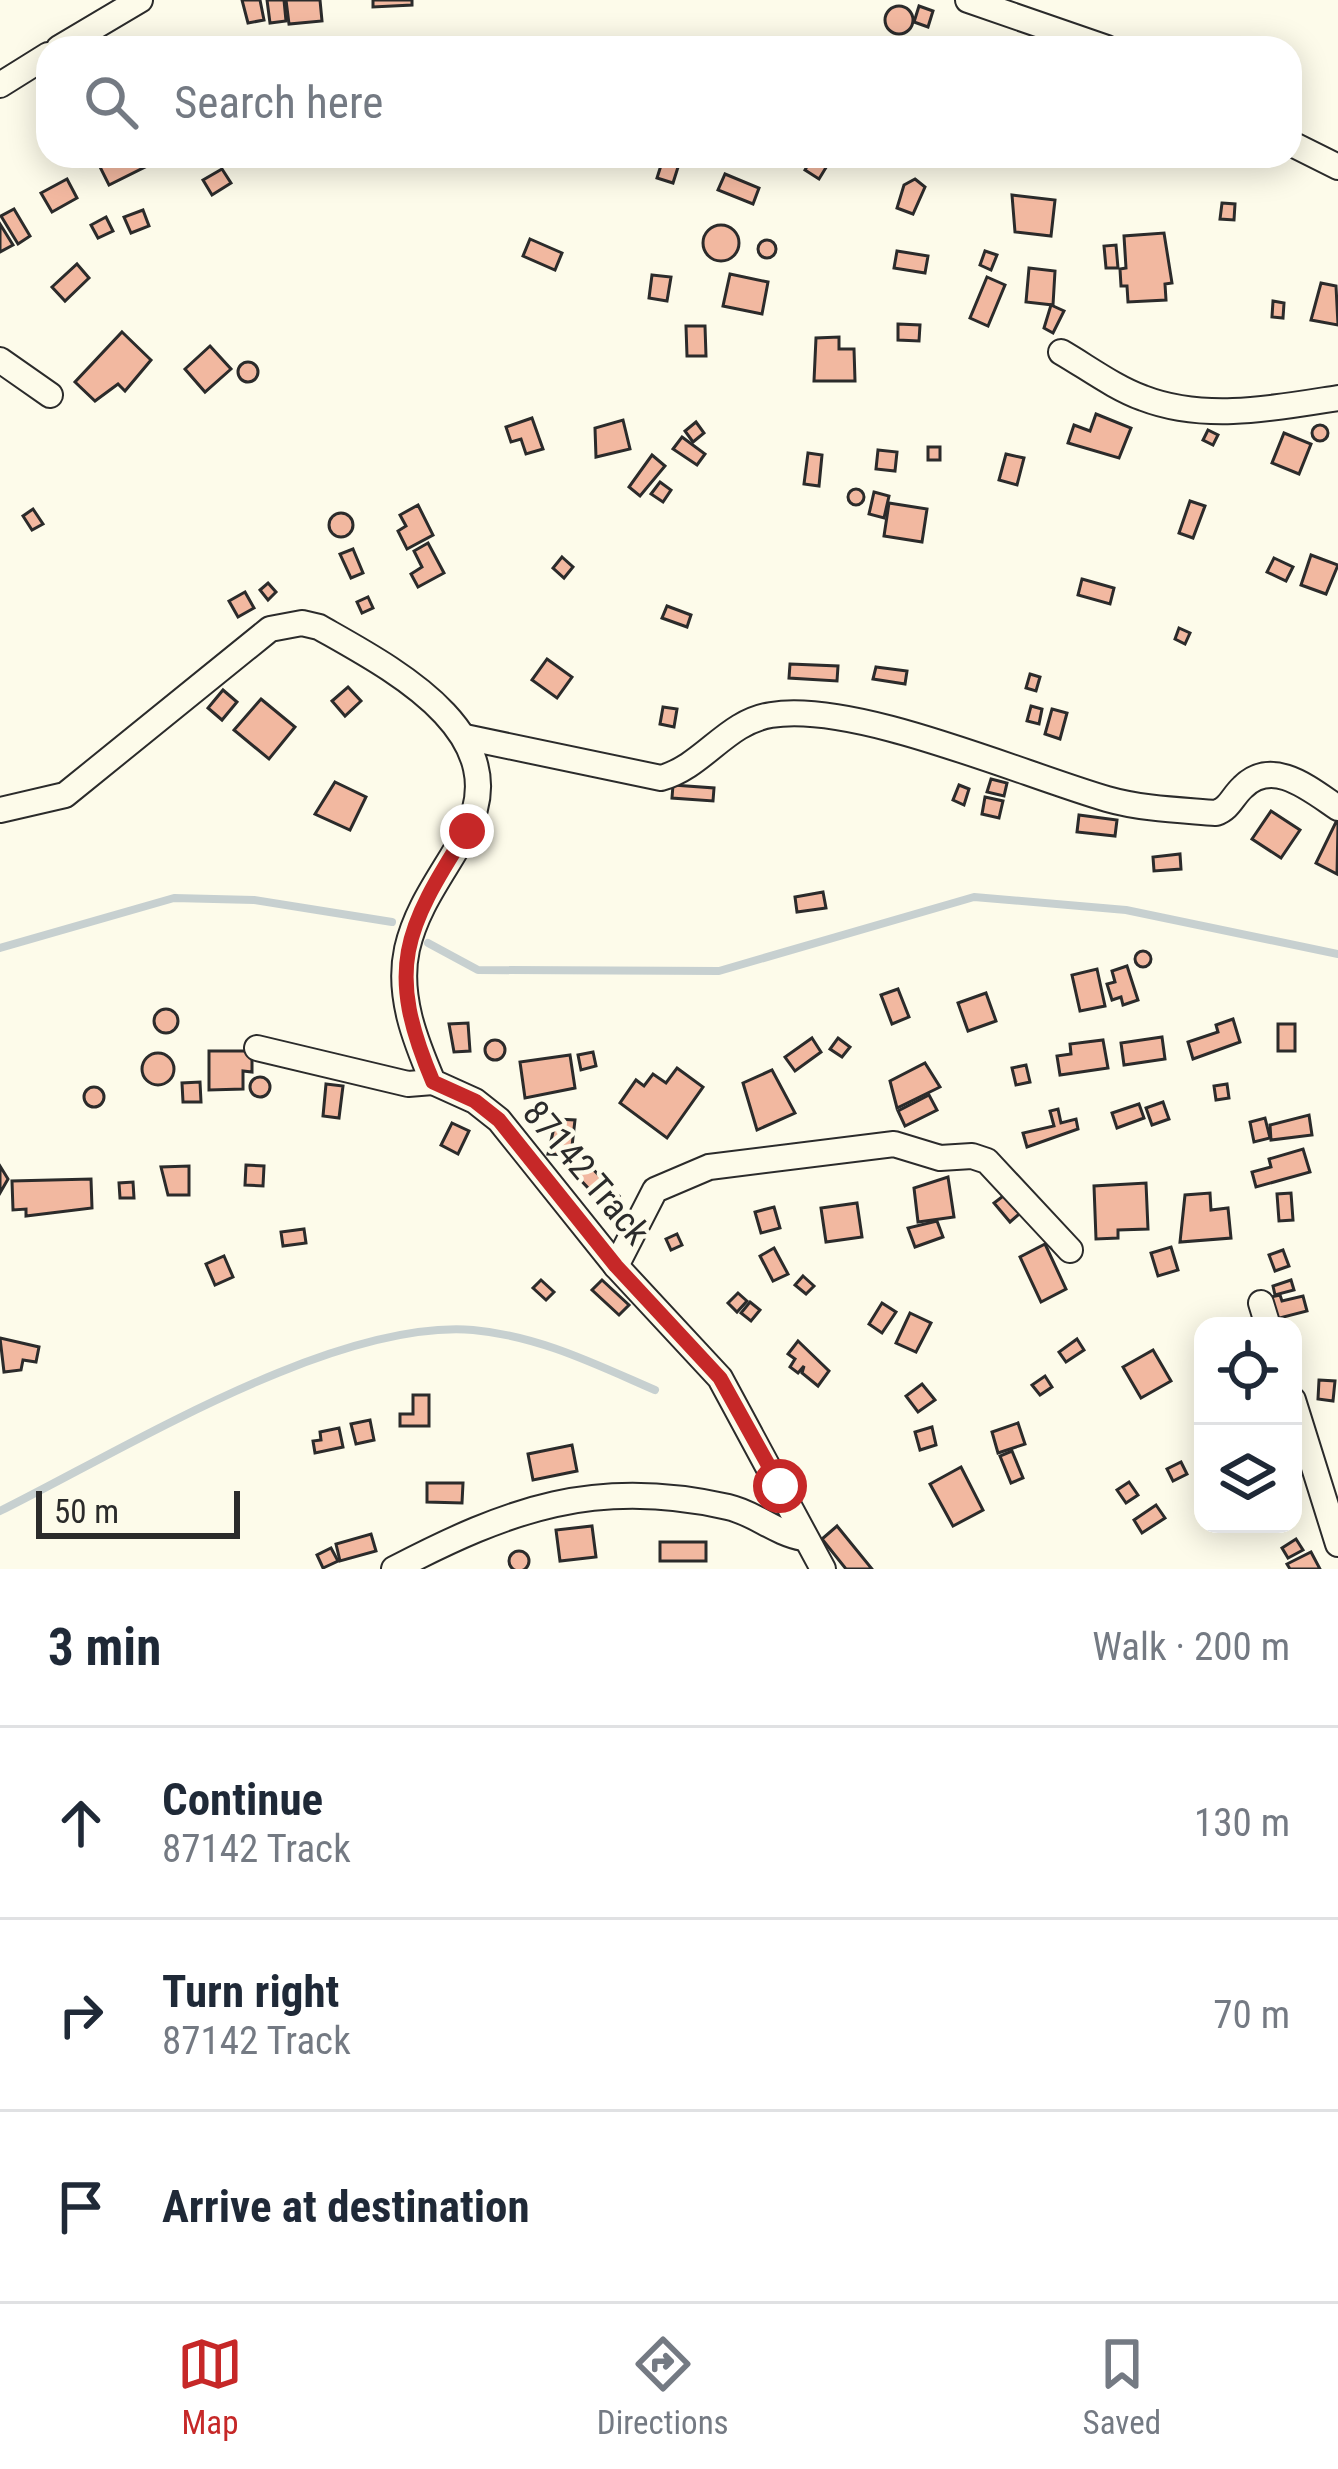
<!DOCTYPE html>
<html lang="en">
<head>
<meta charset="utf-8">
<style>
  body { margin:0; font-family:"Roboto Condensed",sans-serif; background:#f2f2f3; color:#1f2937 }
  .controls { position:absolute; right:36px; bottom:36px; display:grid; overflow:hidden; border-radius:24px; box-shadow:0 6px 30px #0003 }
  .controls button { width:108px; height:108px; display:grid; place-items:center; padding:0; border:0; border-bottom:3px solid #e0e1e3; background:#fff; color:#1f2937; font:60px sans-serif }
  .scale { position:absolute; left:36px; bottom:30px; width:204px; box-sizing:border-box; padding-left:12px; border:6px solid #2b2b2b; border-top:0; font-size:33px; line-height:42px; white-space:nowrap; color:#2b2b2b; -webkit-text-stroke:9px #fdfbea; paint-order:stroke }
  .stop { position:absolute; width:36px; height:36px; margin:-27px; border:9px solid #c62828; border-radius:50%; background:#fff }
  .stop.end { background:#c62828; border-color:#fff; box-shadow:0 3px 12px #0008 }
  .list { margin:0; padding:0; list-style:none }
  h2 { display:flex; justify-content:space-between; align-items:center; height:156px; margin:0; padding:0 48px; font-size:51px }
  h2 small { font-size:39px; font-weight:400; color:#747a83 }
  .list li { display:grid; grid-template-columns:78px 1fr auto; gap:36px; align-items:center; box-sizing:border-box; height:192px; padding:0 48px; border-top:3px solid #e0e1e3 }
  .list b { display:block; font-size:45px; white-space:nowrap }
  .list p { margin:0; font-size:39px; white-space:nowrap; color:#747a83 }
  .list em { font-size:39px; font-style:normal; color:#747a83 }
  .icon { flex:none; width:66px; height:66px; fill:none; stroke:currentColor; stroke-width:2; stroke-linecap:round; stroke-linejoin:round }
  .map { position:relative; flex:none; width:1338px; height:1569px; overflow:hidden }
  .search { position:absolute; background:#fff; box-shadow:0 6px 30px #0003; left:36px; right:36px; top:36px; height:132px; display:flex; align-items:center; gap:30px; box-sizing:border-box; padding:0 42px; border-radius:36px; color:#747a83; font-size:45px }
  .sheet { height:732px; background:#fff }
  nav { display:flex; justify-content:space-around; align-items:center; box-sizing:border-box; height:168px; border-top:3px solid #e0e1e3; background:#fff; font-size:33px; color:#747a83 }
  nav a { display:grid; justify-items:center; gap:6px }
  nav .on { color:#c62828 }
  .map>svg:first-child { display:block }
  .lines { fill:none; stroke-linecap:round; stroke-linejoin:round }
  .stream { stroke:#c7d0d0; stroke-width:8 }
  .building { fill:#f2b8a0; stroke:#2b2b2b; stroke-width:3 }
  .street-casing { stroke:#2b2b2b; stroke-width:28 }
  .street { stroke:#fdfbea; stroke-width:24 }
  .route { stroke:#c62828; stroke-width:15 }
  .labels { text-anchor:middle; stroke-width:9; stroke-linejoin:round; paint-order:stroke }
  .street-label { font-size:36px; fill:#2b2b2b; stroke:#fdfbea }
</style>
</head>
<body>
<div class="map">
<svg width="1338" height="1569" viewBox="0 0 1338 1569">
  <rect width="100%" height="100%" fill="#fdfbea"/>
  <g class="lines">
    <!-- stream -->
    <g class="stream">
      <polyline points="428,943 478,970 719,971 974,897 1126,910 1338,954"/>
      <polyline points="0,948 174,898 254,900 392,922"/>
      <path d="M0,1511C125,1449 334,1319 473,1330C539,1336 595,1364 655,1390"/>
    </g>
  </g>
  <!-- building -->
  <g class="building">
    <polygon points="242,0 260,0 264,20 248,23"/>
    <polygon points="267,0 284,0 286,21 270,23"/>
    <polygon points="286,0 320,0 322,21 289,24"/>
    <polygon points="373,0 412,0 412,5 373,7"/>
    <polygon points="919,6 933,11 928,27 914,22"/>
    <circle cx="899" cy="20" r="14"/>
    <polygon points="117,156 142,156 147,166 109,185 99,165"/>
    <polygon points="813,156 833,156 819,179 805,170"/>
    <polygon points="663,159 679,164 673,183 657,178"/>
    <polygon points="222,169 231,183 212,195 203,180"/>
    <polygon points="725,174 759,188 753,204 718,190"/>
    <polygon points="67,179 77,198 52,212 41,193"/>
    <polygon points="915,179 925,187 913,214 897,208 904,185"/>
    <polygon points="1012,195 1055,200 1051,236 1015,232"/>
    <polygon points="1222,203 1235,204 1234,220 1220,219"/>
    <polygon points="14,209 30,236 18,244 1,216"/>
    <polygon points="143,210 149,226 131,233 124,217"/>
    <polygon points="106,217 113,231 98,238 91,225"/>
    <polygon points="0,224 13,245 0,252"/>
    <circle cx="721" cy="243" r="18"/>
    <polygon points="1164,233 1172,283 1165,284 1166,300 1128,302 1127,286 1121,286 1120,269 1126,268 1124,236"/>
    <polygon points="530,239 562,253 555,270 523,256"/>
    <circle cx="767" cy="249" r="9"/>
    <polygon points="1116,245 1118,268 1106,268 1104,246"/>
    <polygon points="897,251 928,256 925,273 894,268"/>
    <polygon points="985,251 997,255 991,270 980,265"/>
    <polygon points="77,264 89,278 65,301 52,287"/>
    <polygon points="1029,268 1055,271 1053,305 1026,302"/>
    <polygon points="730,274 768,282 762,314 723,306"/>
    <polygon points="652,275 671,277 667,301 649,298"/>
    <polygon points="987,277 1005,285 988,326 970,318"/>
    <polygon points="1321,283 1336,286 1338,325 1311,320"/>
    <polygon points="1273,301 1284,303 1283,318 1272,317"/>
    <polygon points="1051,305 1064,311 1053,333 1044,328"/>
    <polygon points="898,324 920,325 919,341 898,340"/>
    <polygon points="686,326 705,326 706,356 687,356"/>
    <polygon points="122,332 151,360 125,391 118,384 95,401 75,382"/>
    <polygon points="839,337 839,349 854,349 855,381 814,381 816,338"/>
    <polygon points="210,346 231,369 205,392 185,369"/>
    <circle cx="248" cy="372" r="10"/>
    <polygon points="1096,414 1131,428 1119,458 1068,443 1074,425 1090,431"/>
    <polygon points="532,418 543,449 526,454 521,439 511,442 506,427"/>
    <polygon points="623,420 630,449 596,457 595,428"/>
    <polygon points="696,422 704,433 693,442 685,431"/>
    <circle cx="1320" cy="433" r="8"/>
    <polygon points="1208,430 1218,435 1213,445 1203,440"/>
    <polygon points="1284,433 1311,444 1299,474 1272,463"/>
    <polygon points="682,437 705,454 697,465 673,449"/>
    <rect x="928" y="447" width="12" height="13"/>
    <polygon points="878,450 897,452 895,471 876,469"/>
    <polygon points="808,453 822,455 819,486 804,484"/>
    <polygon points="1006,454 1024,458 1017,485 999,480"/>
    <polygon points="652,455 665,466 640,496 629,487"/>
    <polygon points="660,482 671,490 663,502 651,494"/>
    <circle cx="856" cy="497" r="8"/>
    <polygon points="874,492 889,496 884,518 869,514"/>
    <polygon points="1190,501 1205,506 1193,538 1179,533"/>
    <polygon points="889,503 927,509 922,542 884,536"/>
    <polygon points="418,505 433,535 407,549 398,531 406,526 400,515"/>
    <polygon points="33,509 43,524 32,530 23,516"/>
    <circle cx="341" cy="525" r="12"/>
    <polygon points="428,543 444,573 418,587 411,574 422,567 414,551"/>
    <polygon points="353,549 363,573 351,578 340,554"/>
    <polygon points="1311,555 1338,565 1326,594 1301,585"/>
    <polygon points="562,557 573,567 564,578 553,568"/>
    <polygon points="1274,558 1293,567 1286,581 1267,572"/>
    <polygon points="1082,579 1114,588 1110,604 1078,595"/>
    <polygon points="268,583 276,592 268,600 260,590"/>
    <polygon points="245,592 254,608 238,617 229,601"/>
    <polygon points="368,597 373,608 362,613 357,602"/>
    <polygon points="667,606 691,615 687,627 662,618"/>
    <polygon points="1179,628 1190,633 1185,644 1175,639"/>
    <polygon points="547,659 572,677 557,698 532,680"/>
    <polygon points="790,664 838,666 837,681 789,678"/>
    <polygon points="876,667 907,671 905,684 873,679"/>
    <polygon points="1030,674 1040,677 1036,691 1026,688"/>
    <polygon points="348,687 361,701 345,716 332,701"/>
    <polygon points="223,690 237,702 222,720 208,708"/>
    <polygon points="261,699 295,727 269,759 234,730"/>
    <polygon points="1031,706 1042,709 1039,724 1027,721"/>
    <polygon points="663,707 677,709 674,727 660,724"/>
    <polygon points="1052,709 1067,713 1060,739 1045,734"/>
    <polygon points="991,779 1007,783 1004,796 987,792"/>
    <polygon points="335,782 366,797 350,830 315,814"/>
    <polygon points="673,785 714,788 713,801 672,798"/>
    <polygon points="959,785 969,789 964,805 953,800"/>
    <polygon points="985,797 1003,801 999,818 982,814"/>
    <polygon points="1271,811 1300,830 1281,858 1252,839"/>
    <polygon points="1079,815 1117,820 1115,836 1077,832"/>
    <polygon points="1336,822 1338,823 1337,874 1316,863"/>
    <polygon points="1180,854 1181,869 1154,871 1153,857"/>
    <polygon points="823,892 826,908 797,912 795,897"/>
    <circle cx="1143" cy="959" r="8"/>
    <polygon points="1127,966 1138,1000 1123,1005 1121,997 1112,1000 1107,984 1115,982 1112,971"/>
    <polygon points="1097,969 1105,1006 1080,1011 1072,975"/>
    <polygon points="898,989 909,1017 892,1024 881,995"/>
    <polygon points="986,993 996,1021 968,1031 958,1003"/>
    <circle cx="166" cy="1021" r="12"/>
    <polygon points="1233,1019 1240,1042 1193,1059 1188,1042 1218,1032 1216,1025"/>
    <polygon points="468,1023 470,1051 454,1052 449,1024"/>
    <rect x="1278" y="1024" width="17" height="27"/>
    <polygon points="1162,1037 1165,1059 1124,1065 1121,1043"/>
    <polygon points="812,1038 821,1052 795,1071 785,1057"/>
    <polygon points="838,1038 850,1047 842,1057 830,1049"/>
    <polygon points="1103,1040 1108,1068 1060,1075 1057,1056 1071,1054 1070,1044"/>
    <circle cx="495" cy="1050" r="10"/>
    <polygon points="209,1051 252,1051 252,1072 243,1071 243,1089 209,1090"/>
    <polygon points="593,1052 596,1066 581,1070 578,1055"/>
    <circle cx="158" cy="1069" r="16"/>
    <polygon points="570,1055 575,1088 525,1098 520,1062"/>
    <polygon points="925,1063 940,1087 897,1108 890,1081"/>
    <polygon points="1026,1065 1030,1082 1016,1085 1012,1068"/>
    <polygon points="677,1068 703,1087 667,1138 620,1103 636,1080 644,1086 653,1074 666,1083"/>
    <polygon points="772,1070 795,1113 757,1130 743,1083"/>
    <circle cx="260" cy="1087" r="10"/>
    <polygon points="200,1082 201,1102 183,1102 182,1083"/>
    <polygon points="326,1084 343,1086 339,1118 323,1116"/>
    <polygon points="1227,1084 1229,1098 1216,1100 1214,1086"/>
    <circle cx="94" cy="1097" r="10"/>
    <polygon points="929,1095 937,1110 905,1126 898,1111"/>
    <polygon points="1163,1102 1169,1119 1152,1125 1146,1108"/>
    <polygon points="1139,1104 1144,1118 1117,1128 1112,1113"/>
    <polygon points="1058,1109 1061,1123 1076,1119 1078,1129 1027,1147 1023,1133 1054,1126 1050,1111"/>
    <polygon points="1309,1115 1312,1135 1271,1140 1270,1125"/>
    <polygon points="1265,1118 1270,1138 1254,1142 1250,1122"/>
    <polygon points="556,1119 575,1120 571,1155 548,1154"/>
    <polygon points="452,1123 469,1131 458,1154 441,1145"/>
    <polygon points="1303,1149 1310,1172 1256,1187 1252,1172 1271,1167 1269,1159"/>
    <polygon points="586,1162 619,1196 607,1208 574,1173"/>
    <polygon points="246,1165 264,1166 263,1186 245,1185"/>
    <polygon points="0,1166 8,1179 0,1193"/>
    <polygon points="189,1166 189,1195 168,1195 161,1167"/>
    <polygon points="948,1177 954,1217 918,1222 914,1188"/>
    <polygon points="91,1179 92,1208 26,1216 26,1209 13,1210 12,1181"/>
    <polygon points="133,1182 134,1198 120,1198 119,1183"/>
    <polygon points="1146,1183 1148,1229 1118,1230 1118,1238 1096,1239 1094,1186"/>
    <polygon points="1011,1190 1025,1209 1010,1222 994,1203"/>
    <polygon points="1210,1193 1211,1210 1228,1208 1231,1238 1180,1242 1185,1195"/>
    <polygon points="1291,1193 1293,1220 1279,1221 1277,1194"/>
    <polygon points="857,1203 862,1237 826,1242 821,1208"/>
    <polygon points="774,1207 780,1228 761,1233 755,1212"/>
    <polygon points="937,1221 943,1237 915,1247 908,1228"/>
    <polygon points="304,1229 306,1243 283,1246 281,1232"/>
    <polygon points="677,1234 682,1245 671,1250 666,1239"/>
    <polygon points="1045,1244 1066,1289 1041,1302 1020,1257"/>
    <polygon points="1171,1247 1178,1270 1158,1276 1151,1253"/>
    <polygon points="774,1248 788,1274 773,1281 760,1256"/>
    <polygon points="1283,1250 1289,1266 1275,1271 1269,1255"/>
    <polygon points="224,1256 233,1277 215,1285 206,1264"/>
    <polygon points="803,1276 814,1286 806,1294 795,1285"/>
    <polygon points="541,1280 554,1292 546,1300 533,1288"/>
    <polygon points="602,1280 629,1305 619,1315 592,1290"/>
    <polygon points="1291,1280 1294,1290 1275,1295 1273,1286"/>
    <polygon points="738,1293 747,1301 737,1312 728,1303"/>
    <polygon points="1280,1295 1282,1301 1303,1296 1307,1311 1272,1320 1267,1298"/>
    <polygon points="750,1302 760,1310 751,1321 741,1313"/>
    <polygon points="882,1303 896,1312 882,1333 869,1324"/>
    <polygon points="910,1313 931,1323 916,1352 896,1343"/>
    <polygon points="0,1338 39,1347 36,1362 23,1360 21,1370 4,1372"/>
    <polygon points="1077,1339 1084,1350 1066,1362 1059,1352"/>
    <polygon points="798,1341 829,1371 818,1386 802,1373 804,1366 798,1373 790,1367 795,1359 788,1354"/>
    <polygon points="1153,1350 1171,1381 1141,1398 1123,1367"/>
    <polygon points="1045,1376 1052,1387 1040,1395 1032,1385"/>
    <polygon points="1319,1380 1335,1381 1333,1401 1318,1399"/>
    <polygon points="922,1384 935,1400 918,1412 906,1396"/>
    <polygon points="413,1395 429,1395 429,1426 400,1426 400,1414 413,1414"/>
    <polygon points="370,1420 374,1440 356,1444 351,1424"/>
    <polygon points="1018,1423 1025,1444 998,1453 992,1432"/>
    <polygon points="932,1427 936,1445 920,1450 915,1432"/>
    <polygon points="339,1428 343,1447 315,1453 313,1441 321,1440 320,1432"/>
    <polygon points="572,1445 577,1471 533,1480 528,1454"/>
    <polygon points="1012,1451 1023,1478 1011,1483 1000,1456"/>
    <polygon points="1181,1462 1187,1474 1173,1481 1167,1469"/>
    <polygon points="961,1467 983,1510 953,1526 930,1484"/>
    <polygon points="1129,1482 1138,1495 1126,1503 1117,1490"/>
    <polygon points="427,1483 463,1483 462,1503 427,1502"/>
    <polygon points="1156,1505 1165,1518 1142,1533 1134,1520"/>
    <polygon points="592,1526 596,1557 560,1561 556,1530"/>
    <polygon points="837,1526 872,1569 846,1569 822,1539"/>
    <polygon points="371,1534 376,1551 340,1561 336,1544"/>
    <polygon points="1296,1539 1303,1550 1288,1558 1282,1548"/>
    <rect x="660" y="1542" width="46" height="19"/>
    <polygon points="331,1548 338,1561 323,1568 317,1555"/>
    <circle cx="519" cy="1561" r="10"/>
    <polygon points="1311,1552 1320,1569 1290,1569 1287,1564"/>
  </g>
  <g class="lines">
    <!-- street casing -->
    <g class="street-casing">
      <g id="street">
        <polyline points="968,0 1107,48"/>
        <polyline points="59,48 140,0"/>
        <polyline points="0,85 48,55"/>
        <polyline points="1290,143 1338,167"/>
        <path d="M1061,352C1087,367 1115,388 1143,398C1205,422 1275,408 1338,398"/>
        <polyline points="0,360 50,395"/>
        <path d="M465,737L661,778C704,766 726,722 771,715C854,701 1021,774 1107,799C1142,809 1180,810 1216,813C1230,808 1232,797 1243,787C1273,757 1311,790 1338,808"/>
        <path d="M0,810L65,795L270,629L302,623L319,627C391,668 519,733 465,834C444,873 417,905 407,949C397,995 415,1040 433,1082L475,1101L499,1120L616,1266L720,1378L823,1569"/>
        <polyline points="257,1048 408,1084 433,1082"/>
        <polyline points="616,1266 655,1190 709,1167 894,1144 940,1158 972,1156 987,1161 1070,1250"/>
        <polyline points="1261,1303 1268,1326"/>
        <polyline points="1293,1400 1338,1544"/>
        <path d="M394,1569C509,1509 596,1477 728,1507C755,1513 775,1533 803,1538"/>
      </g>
    </g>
    <!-- street -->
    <use href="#street" class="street"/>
  </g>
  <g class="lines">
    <!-- route -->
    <path class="route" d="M467,831C404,930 385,969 433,1082L475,1101L499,1120L616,1266L720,1378L780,1486"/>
  </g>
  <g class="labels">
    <!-- street labels -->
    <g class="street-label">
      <text transform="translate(587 1172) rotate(50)" y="13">87142 Track</text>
    </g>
  </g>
</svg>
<div class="controls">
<button><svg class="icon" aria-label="locate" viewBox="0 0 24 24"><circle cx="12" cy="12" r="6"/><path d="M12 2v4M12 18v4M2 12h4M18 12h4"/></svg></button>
<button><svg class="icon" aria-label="layers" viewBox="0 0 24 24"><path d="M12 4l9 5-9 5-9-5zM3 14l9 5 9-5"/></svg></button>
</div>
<div class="scale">50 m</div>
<div class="stop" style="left:780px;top:1486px"></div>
<div class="stop end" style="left:467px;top:831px"></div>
<div class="search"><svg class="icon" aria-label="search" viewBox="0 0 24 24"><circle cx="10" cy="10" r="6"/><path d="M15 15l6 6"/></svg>Search here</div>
</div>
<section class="sheet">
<h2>3 min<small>Walk · 200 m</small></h2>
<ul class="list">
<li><svg class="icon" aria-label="ahead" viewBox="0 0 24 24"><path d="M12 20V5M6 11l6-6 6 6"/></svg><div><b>Continue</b><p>87142 Track</p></div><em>130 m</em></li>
<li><svg class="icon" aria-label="right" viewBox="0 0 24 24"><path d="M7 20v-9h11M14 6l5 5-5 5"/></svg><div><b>Turn right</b><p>87142 Track</p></div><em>70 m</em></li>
<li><svg class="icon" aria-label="arrive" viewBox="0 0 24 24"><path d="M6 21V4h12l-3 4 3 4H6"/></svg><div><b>Arrive at destination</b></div></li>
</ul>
</section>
<nav>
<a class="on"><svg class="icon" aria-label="map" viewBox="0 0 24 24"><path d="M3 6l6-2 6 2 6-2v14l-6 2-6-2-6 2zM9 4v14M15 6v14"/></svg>Map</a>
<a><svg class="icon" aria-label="directions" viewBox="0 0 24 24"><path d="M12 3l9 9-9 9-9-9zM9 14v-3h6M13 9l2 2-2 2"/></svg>Directions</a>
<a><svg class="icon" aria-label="saved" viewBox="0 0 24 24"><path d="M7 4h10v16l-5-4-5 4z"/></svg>Saved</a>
</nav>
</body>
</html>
